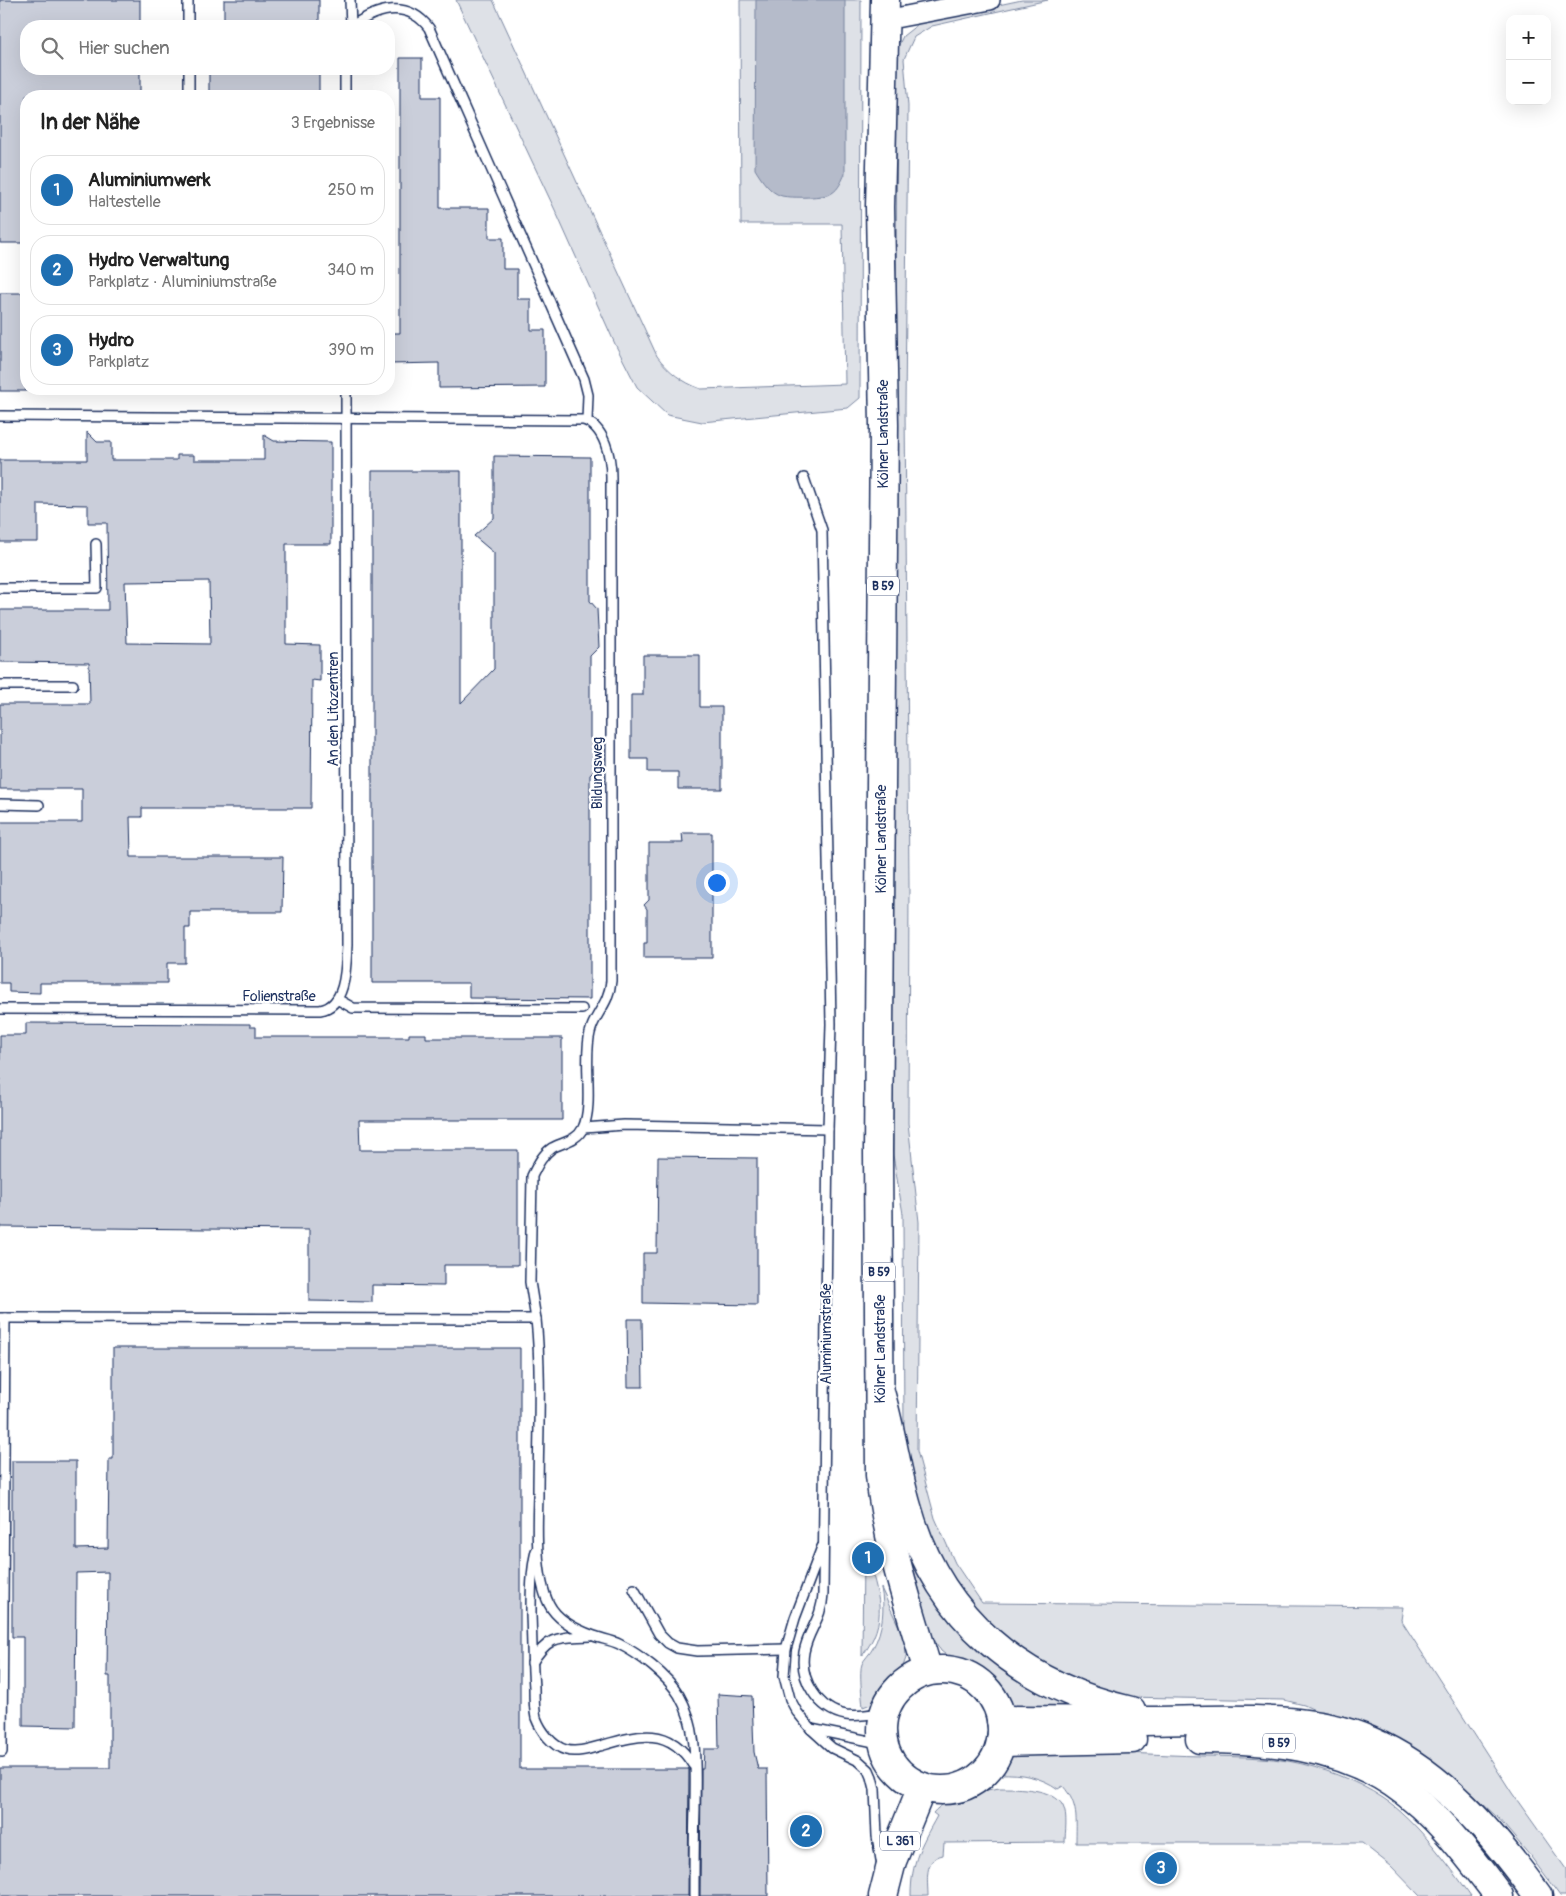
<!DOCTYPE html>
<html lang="de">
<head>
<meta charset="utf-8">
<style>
  body { margin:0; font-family:Pangolin,sans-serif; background:#f2f2f2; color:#222 }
  .controls { position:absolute; right:15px; top:15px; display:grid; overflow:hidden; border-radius:10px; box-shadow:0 5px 20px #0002 }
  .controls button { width:45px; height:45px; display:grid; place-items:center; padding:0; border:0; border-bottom:1px solid #e0e0e0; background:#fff; color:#222; font:25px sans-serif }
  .you { position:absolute; left:716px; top:882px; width:18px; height:18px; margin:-12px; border:4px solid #fff; border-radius:50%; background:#1a73e8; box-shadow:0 0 0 8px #1a73e833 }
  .badge { display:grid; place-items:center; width:32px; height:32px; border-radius:50%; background:#1f6fb2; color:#fff; font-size:16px; font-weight:700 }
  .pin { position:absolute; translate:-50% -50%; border:2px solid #fff; box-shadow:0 1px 5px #0006 }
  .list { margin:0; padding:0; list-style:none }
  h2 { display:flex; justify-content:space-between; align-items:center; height:65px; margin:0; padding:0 20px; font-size:21px }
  h2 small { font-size:16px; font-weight:400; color:#767676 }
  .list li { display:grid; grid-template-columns:32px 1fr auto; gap:15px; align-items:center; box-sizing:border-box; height:70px; margin:0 10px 10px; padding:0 10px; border:1px solid #e0e0e0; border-radius:20px }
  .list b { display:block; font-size:19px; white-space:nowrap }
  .list p { margin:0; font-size:16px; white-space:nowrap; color:#767676 }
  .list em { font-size:16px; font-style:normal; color:#767676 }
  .icon { flex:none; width:28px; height:28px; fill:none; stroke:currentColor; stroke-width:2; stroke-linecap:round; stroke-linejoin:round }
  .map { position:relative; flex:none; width:1566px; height:1896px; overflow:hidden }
  .search { position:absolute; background:#fff; box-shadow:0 5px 20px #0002; left:20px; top:20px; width:375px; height:55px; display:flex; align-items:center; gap:12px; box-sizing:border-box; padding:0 18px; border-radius:20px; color:#767676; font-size:19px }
  .panel { position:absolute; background:#fff; box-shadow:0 5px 20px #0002; left:20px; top:90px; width:375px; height:305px; border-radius:20px }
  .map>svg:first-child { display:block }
  .green { fill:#dee1e7; stroke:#7c88a2 }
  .water { fill:#b5bbca; stroke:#77839f }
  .building { fill:#caceda; stroke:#1b2f5e; fill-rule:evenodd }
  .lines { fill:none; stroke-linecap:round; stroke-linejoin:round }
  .lane-casing { stroke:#1b2f5e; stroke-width:12 }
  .street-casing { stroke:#1b2f5e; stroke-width:22 }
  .primary-casing { stroke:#1b2f5e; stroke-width:31 }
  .highway-casing { stroke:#1b2f5e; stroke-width:31 }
  .lane { stroke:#fff; stroke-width:9 }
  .street { stroke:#fff; stroke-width:19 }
  .primary { stroke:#fff; stroke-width:28 }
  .highway { stroke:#fff; stroke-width:28 }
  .labels { text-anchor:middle; stroke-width:4.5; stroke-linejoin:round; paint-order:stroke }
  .shield { fill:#fff; stroke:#5f6d8e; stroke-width:1 }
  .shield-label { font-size:12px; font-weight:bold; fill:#1b2f5e }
  .street-label { font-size:14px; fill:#1b2f5e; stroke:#fff }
</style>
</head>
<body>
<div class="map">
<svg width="1566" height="1896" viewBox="0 0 1566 1896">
  <rect width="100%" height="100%" fill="#fff"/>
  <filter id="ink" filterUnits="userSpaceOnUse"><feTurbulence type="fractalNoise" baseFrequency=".02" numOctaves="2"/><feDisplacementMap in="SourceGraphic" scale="10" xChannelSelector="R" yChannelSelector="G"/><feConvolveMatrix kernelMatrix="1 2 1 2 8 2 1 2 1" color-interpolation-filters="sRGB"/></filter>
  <g filter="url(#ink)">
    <!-- green -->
    <g class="green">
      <path d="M456,0H493L657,356C669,372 682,382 701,389L845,384L842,224H741L740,0H861L860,398L848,408L702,422L667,415L637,387L615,344L555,210Z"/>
      <polygon points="1022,0 1048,0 932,26 914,37 904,59 908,106 905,408 909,885 908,1123 919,1222 917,1451 935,1518 955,1563 982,1603 1403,1607 1401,1620 1512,1793 1566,1869 1566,1896 1560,1896 1531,1857 1498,1818 1469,1791 1437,1768 1304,1705 1284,1700 1123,1697 1084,1687 1016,1649 956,1589 927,1537 904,1435 903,1214 893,1155 897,49 903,36 922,21"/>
      <polygon points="906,1541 948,1607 1110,1712 1019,1710 1008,1701 997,1684 981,1669 954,1661 941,1651 932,1636"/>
      <path d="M863,1555H867C878,1594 890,1620 862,1656Z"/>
      <path d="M881,1588L905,1640L906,1658L901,1672L876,1702L863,1707C862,1698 859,1671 862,1664C864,1659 870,1654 873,1648C883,1630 885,1608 881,1588Z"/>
      <path d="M1024,1749C1073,1750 1122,1753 1171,1755C1210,1757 1250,1755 1288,1761C1321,1767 1356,1780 1383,1798C1415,1819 1449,1865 1471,1896H1420L1391,1866L1362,1843H1076C1076,1819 1079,1805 1063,1786L1058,1789C1042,1777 1020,1773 1000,1774L1011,1756Z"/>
      <path d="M1000,1788C1017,1788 1054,1788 1063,1806C1068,1816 1065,1832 1065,1842L944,1843L943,1855C923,1859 928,1881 928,1896H911C911,1862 921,1845 937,1816L933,1813C947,1796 979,1791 1000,1788Z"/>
    </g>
    <!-- water -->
    <path class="water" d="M756,0H845V174C842,180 839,189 832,193C825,198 791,198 782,196C770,193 761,179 755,169Z"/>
    <!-- building -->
    <g class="building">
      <polygon points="0,0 140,0 140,26 26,26 26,69 140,69 140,93 138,93 138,96 26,96 26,243 0,243"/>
      <rect x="224" y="0" width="95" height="26"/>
      <polygon points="400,58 422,58 422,97 440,97 440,208 489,208 489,238 503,238 503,269 517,269 517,299 531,299 531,330 545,330 545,387 439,388 439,363 389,364 389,333 400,333"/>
      <rect x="209" y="69" width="110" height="27"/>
      <rect x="0" y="293" width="26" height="98"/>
      <path d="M87,432L97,442H111V460H177V455H194V460H264V435L274,441L331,442V544H286V644L320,645V681L312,680L311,808H142V817H130L131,857H283L282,912H190V928H185V963H167V983H40V993L9,992V983H0V822H82V789H0V704H90L89,663L0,662V610H108L107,523H88V505L38,504V542H0V460H87ZM209,581L210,644L127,643L125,582Z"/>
      <polygon points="494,456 590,457 590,601 597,609 599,647 590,656 590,738 598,746 598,767 590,775 590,999 469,998 469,983 372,983 372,471 461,471 461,703 494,669 494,553 474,536 494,518"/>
      <polygon points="643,655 700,655 700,707 722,707 722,789 678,789 678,772 648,772 648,759 631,759 631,695 643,695"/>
      <polygon points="682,833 712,833 712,958 644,958 644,943 647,943 647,909 644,905 649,900 649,843 683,843"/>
      <polygon points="26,1023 250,1024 250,1027 256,1027 256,1037 409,1037 409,1034 426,1034 426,1038 562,1038 562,1120 359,1120 360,1150 518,1150 518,1265 444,1265 444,1286 372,1285 372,1302 309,1301 309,1230 0,1227 0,1035 26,1035"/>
      <polygon points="658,1157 757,1158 757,1305 643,1303 643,1253 657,1253"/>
      <polygon points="627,1319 642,1319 643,1387 628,1387"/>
      <polygon points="113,1348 520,1348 520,1769 689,1769 688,1896 0,1896 0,1768 110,1768 110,1676 107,1676 108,1572 76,1573 75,1727 23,1726 23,1637 12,1637 12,1461 76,1461 76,1549 108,1548 109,1459 113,1459"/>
      <polygon points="718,1694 752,1696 754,1752 758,1769 767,1769 768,1896 700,1896 701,1769 703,1769 704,1749 719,1749"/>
    </g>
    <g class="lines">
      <!-- lane casing -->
      <g class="lane-casing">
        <g id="lane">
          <polyline points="188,0 188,26"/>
          <polyline points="350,0 351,26"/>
          <path d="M352,26C378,8 408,0 429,28L584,379L588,395L587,421"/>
          <polyline points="189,69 189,96"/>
          <polyline points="345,69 345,96"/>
          <path d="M0,416L583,420C605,426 611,458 611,477V981C609,1005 594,1014 590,1033C583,1059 594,1105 583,1128C577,1141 563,1142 552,1148C542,1155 537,1166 532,1176L530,1282L536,1319L0,1318"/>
          <path d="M804,478L822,530L831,1024L828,1129L823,1594C822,1619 808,1630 804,1652C799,1679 818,1710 846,1715C859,1717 872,1714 884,1712"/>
          <polyline points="0,588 97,588 96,544"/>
          <polyline points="0,685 73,685"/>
          <polyline points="0,804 39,805"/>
          <polyline points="337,999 353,1008 582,1009"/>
          <path d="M0,1009L320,1010C347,1006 346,965 347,944L346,389"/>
          <polyline points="584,1128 624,1125 828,1129"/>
          <path d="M536,1319C542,1377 538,1437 538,1496C537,1527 535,1576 549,1604C557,1620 577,1630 594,1636C602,1639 611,1640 619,1644C639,1654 667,1675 679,1695C699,1729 695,1771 695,1809C694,1838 694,1867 694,1896"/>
          <polyline points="822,1547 795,1618 786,1649 784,1676 790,1699 797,1712 811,1729 884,1744"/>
          <path d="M536,1551C531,1572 531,1593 531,1615C532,1639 532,1663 534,1687C534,1697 534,1709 536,1718C541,1731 552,1746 566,1750C577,1753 589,1749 600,1746C638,1735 669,1725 693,1765"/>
          <polyline points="634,1589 659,1634 668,1643 677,1648 697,1651 786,1649"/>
          <path d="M532,1663C549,1634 560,1638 590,1636"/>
          <polyline points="811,1729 832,1748 859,1761 869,1770 872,1777 875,1789 877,1836 882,1866"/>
          <polyline points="2,1752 5,1318"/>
        </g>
      </g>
      <!-- street casing -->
      <g class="street-casing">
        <polyline id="street" points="885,20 990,0"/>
      </g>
      <!-- primary casing -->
      <g class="primary-casing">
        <g id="primary">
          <path d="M885,0L880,207L884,425L878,1152L880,1475C887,1542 909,1607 928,1671"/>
          <circle cx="942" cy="1730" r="60"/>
          <polyline points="883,1896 892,1861 922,1787"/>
        </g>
      </g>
      <!-- highway casing -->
      <g class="highway-casing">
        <g id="highway">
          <path d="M880,1392C891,1429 896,1469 907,1507C938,1618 1020,1685 1131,1711"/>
          <path d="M1001,1720C1048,1720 1095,1721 1142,1721C1212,1721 1305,1712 1370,1741C1442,1772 1493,1834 1538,1896"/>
          <path d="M1200,1739C1267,1739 1336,1745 1393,1783C1436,1812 1468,1855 1499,1896"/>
          <polyline points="1001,1742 1132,1739"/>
        </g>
      </g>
      <!-- lane -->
      <use href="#lane" class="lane"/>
      <!-- street -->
      <use href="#street" class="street"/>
      <!-- primary -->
      <use href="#primary" class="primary"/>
      <!-- highway -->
      <use href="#highway" class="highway"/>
    </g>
  </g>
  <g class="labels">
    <!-- shield labels -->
    <g class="shield">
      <rect x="867" y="576.5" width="32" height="19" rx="4"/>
      <rect x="863" y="1262.5" width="32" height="19" rx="4"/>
      <rect x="1263" y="1733.5" width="32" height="19" rx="4"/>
      <rect x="880" y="1831.5" width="40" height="19" rx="4"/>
    </g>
    <g class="shield-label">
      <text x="883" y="590">B 59</text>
      <text x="879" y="1276">B 59</text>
      <text x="1279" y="1747">B 59</text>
      <text x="900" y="1845">L 361</text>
    </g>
    <!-- street labels -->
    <g class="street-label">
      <text transform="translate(883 434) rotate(-90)" y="5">Kölner Landstraße</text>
      <text transform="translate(333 709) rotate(-90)" y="5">An den Litozentren</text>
      <text transform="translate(597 773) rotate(-90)" y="5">Bildungsweg</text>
      <text transform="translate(881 839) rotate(-90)" y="5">Kölner Landstraße</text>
      <text x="279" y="1001">Folienstraße</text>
      <text transform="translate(826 1334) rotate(-90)" y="5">Aluminiumstraße</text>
      <text transform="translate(880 1349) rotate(-90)" y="5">Kölner Landstraße</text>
    </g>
  </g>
</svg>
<div class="controls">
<button>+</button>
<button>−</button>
</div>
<div class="you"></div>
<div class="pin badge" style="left:868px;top:1558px">1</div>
<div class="pin badge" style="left:806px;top:1831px">2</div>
<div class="pin badge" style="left:1161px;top:1868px">3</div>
<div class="search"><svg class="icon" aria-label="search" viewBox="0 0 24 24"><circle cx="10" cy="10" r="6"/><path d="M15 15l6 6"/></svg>Hier suchen</div>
<section class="panel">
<h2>In der Nähe<small>3 Ergebnisse</small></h2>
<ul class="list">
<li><span class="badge">1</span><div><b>Aluminiumwerk</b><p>Haltestelle</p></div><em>250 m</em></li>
<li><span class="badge">2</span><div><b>Hydro Verwaltung</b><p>Parkplatz · Aluminiumstraße</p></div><em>340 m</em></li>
<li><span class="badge">3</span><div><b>Hydro</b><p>Parkplatz</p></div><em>390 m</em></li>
</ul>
</section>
</div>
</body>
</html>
